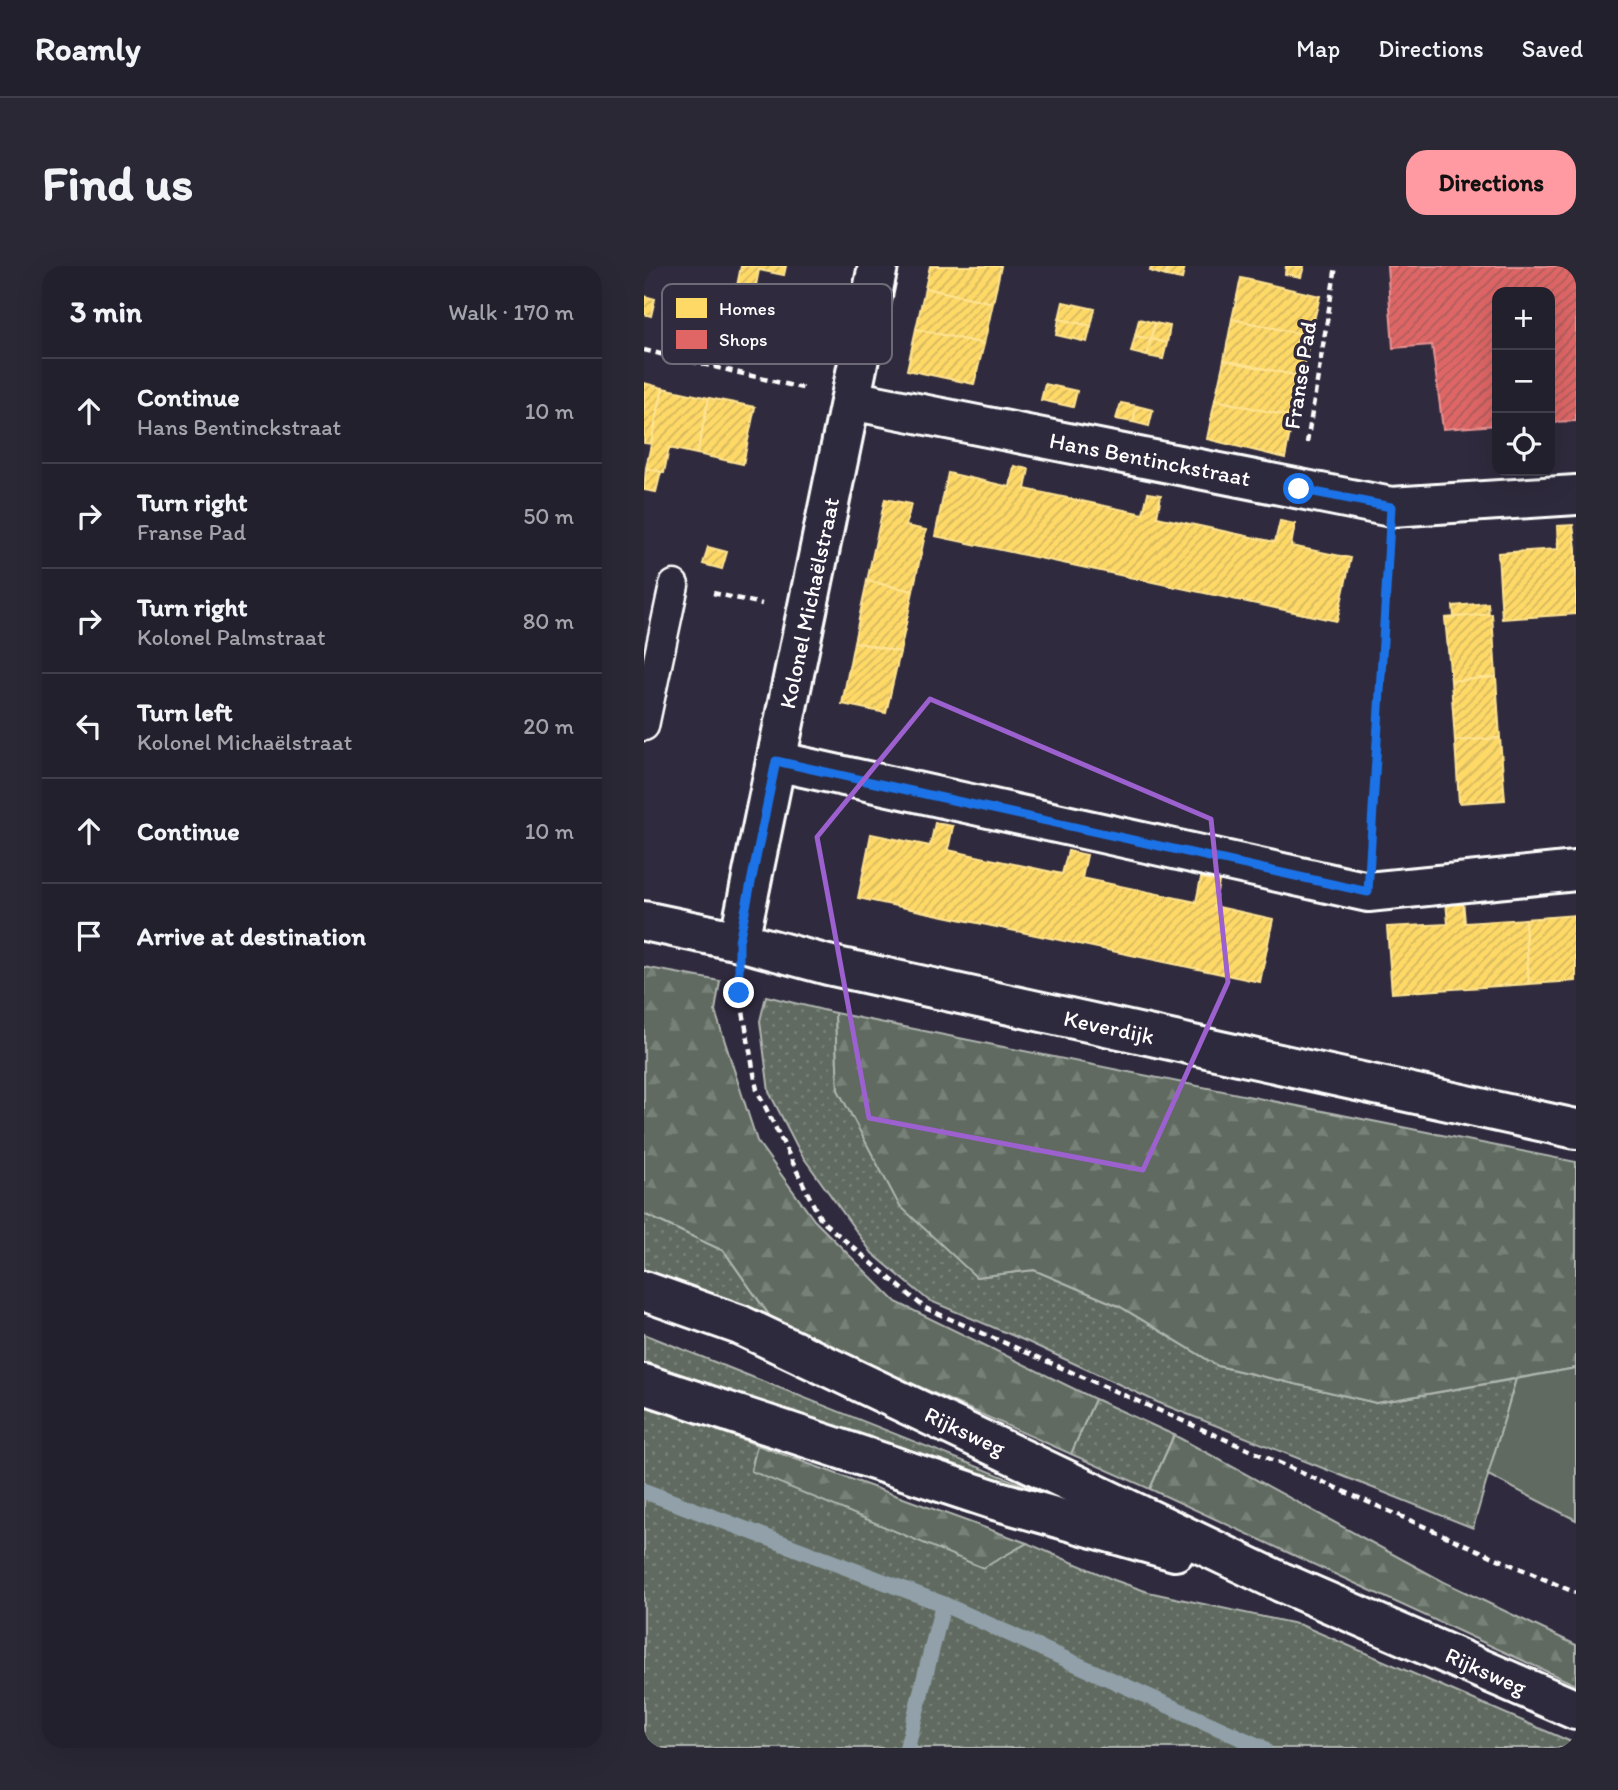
<!DOCTYPE html>
<html lang="en">
<head>
<meta charset="utf-8">
<style>
  body { margin:0; font-family:Itim,sans-serif; background:#2b2836; color:#f1f3f6 }
  .controls { position:absolute; right:21px; top:21px; display:grid; overflow:hidden; border-radius:14px; box-shadow:0 7px 28px #0002 }
  .controls button { width:63px; height:63px; display:grid; place-items:center; padding:0; border:0; border-bottom:2px solid #403e4a; background:#23202e; color:#f1f3f6; font:35px sans-serif }
  .stop { position:absolute; width:21px; height:21px; margin:-16px; border:5px solid #1a73e8; border-radius:50%; background:#fff }
  .stop.end { background:#1a73e8; border-color:#fff; box-shadow:0 2px 7px #0008 }
  .list { margin:0; padding:0; list-style:none }
  h2 { display:flex; justify-content:space-between; align-items:center; height:91px; margin:0; padding:0 28px; font-size:30px }
  h2 small { font-size:23px; font-weight:400; color:#a3a3aa }
  .list li { display:grid; grid-template-columns:46px 1fr auto; gap:21px; align-items:center; box-sizing:border-box; height:105px; padding:0 28px; border-top:2px solid #403e4a }
  .list b { display:block; font-size:26px; white-space:nowrap }
  .list p { margin:0; font-size:23px; white-space:nowrap; color:#a3a3aa }
  .list em { font-size:23px; font-style:normal; color:#a3a3aa }
  .icon { flex:none; width:38px; height:38px; fill:none; stroke:currentColor; stroke-width:2; stroke-linecap:round; stroke-linejoin:round }
  .map { position:relative; flex:none; width:932px; height:1482px; overflow:hidden; border-radius:21px }
  header { display:flex; align-items:center; gap:42px; box-sizing:border-box; height:98px; padding:0 35px; background:#23202e; border-bottom:2px solid #403e4a }
  header strong { font-size:33px }
  nav { display:flex; gap:38px; margin-inline-start:auto; font-size:24px }
  .intro { display:flex; align-items:center; justify-content:space-between; box-sizing:border-box; height:168px; padding:0 42px }
  h1 { margin:0; font-size:49px }
  .button { padding:18px 32px; border-radius:21px; background:#ff9aa2; color:#111; font-size:24px; font-weight:700 }
  main { display:flex; gap:42px; padding:0 42px }
  aside { flex:1; background:#23202e; border-radius:21px; box-shadow:0 7px 28px #0002 }
  .map>svg:first-child { display:block }
  .grass { fill:url(#grass-dots); stroke:#b0b5b0; stroke-width:2 }
  .forest { fill:url(#forest-firs); stroke:#b0b5b0; stroke-width:2 }
  .garden { fill:#606b60; stroke:#b0b5b0; stroke-width:2 }
  .homes { fill:url(#homes-hatch); stroke:#ffe494; stroke-width:2 }
  .shops { fill:url(#shops-hatch); stroke:#e99494; stroke-width:2 }
  .lines { fill:none; stroke-linecap:round; stroke-linejoin:round }
  .stream { stroke:#91a0a9; stroke-width:16 }
  .service-casing { stroke:#fff; stroke-width:33 }
  .minor-casing { stroke:#fff; stroke-width:44 }
  .secondary-casing { stroke:#fff; stroke-width:44 }
  .path { stroke:#fff; stroke-width:4.5; stroke-dasharray:7 5; stroke-linecap:butt }
  .service { stroke:#2f2a3d; stroke-width:28 }
  .minor { stroke:#2f2a3d; stroke-width:38 }
  .secondary { stroke:#2f2a3d; stroke-width:38 }
  .route { stroke:#1a73e8; stroke-width:9 }
  .marked { fill:none; stroke:#9c61cf; stroke-width:5; stroke-linejoin:round }
  .labels { text-anchor:middle; stroke-width:7; stroke-linejoin:round; paint-order:stroke }
  .street-label { font-size:23px; fill:#fff; stroke:#2f2a3d }
  .key { fill:#2f2a3d; stroke:#6d6a77; stroke-width:2 }
  .key-label { font-size:19px; fill:#fff }
</style>
</head>
<body>
<header>
<strong>Roamly</strong>
<nav><a>Map</a><a>Directions</a><a>Saved</a></nav>
</header>
<div class="intro"><h1>Find us</h1><a class="button">Directions</a></div>
<main>
<aside>
<h2>3 min<small>Walk · 170 m</small></h2>
<ul class="list">
<li><svg class="icon" aria-label="ahead" viewBox="0 0 24 24"><path d="M12 20V5M6 11l6-6 6 6"/></svg><div><b>Continue</b><p>Hans Bentinckstraat</p></div><em>10 m</em></li>
<li><svg class="icon" aria-label="right" viewBox="0 0 24 24"><path d="M7 20v-9h11M14 6l5 5-5 5"/></svg><div><b>Turn right</b><p>Franse Pad</p></div><em>50 m</em></li>
<li><svg class="icon" aria-label="right" viewBox="0 0 24 24"><path d="M7 20v-9h11M14 6l5 5-5 5"/></svg><div><b>Turn right</b><p>Kolonel Palmstraat</p></div><em>80 m</em></li>
<li><svg class="icon" aria-label="left" viewBox="0 0 24 24"><path d="M17 20v-9H6M10 6l-5 5 5 5"/></svg><div><b>Turn left</b><p>Kolonel Michaëlstraat</p></div><em>20 m</em></li>
<li><svg class="icon" aria-label="ahead" viewBox="0 0 24 24"><path d="M12 20V5M6 11l6-6 6 6"/></svg><div><b>Continue</b></div><em>10 m</em></li>
<li><svg class="icon" aria-label="arrive" viewBox="0 0 24 24"><path d="M6 21V4h12l-3 4 3 4H6"/></svg><div><b>Arrive at destination</b></div></li>
</ul>
</aside>
<div class="map">
<svg width="932" height="1482" viewBox="0 0 932 1482">
  <defs>
    <pattern id="grass-dots" width="8" height="8" patternUnits="userSpaceOnUse" patternTransform="scale(1.75)"><rect width="8" height="8" fill="#606b60"/><path d="M2 2h.1M6 6h.1" fill="none" stroke="#788178" stroke-width="1.8" stroke-linecap="round"/></pattern>
    <pattern id="forest-firs" width="22" height="20" patternUnits="userSpaceOnUse" patternTransform="scale(1.75)"><rect width="22" height="20" fill="#606b60"/><path d="M5 1l3.5 6h-7zM16 11l3.5 6h-7z" fill="#788178"/></pattern>
    <pattern id="homes-hatch" width="6" height="6" patternUnits="userSpaceOnUse" patternTransform="scale(1.75)"><rect width="6" height="6" fill="#ffd966"/><path d="M-1 1l2-2M0 6l6-6M5 7l2-2" fill="none" stroke="#d2b660"/></pattern>
    <pattern id="shops-hatch" width="6" height="6" patternUnits="userSpaceOnUse" patternTransform="scale(1.75)"><rect width="6" height="6" fill="#e06666"/><path d="M-1 1l2-2M0 6l6-6M5 7l2-2" fill="none" stroke="#ac5d5d"/></pattern>
  </defs>
  <rect width="100%" height="100%" fill="#2f2a3d"/>
  <filter id="ink" filterUnits="userSpaceOnUse"><feTurbulence type="fractalNoise" baseFrequency=".0143" numOctaves="2"/><feDisplacementMap in="SourceGraphic" scale="14" xChannelSelector="R" yChannelSelector="G"/><feConvolveMatrix kernelMatrix="1 2 1 2 8 2 1 2 1" color-interpolation-filters="sRGB"/></filter>
  <g filter="url(#ink)">
    <!-- grass -->
    <g class="grass">
      <polygon points="122,730 191,747 194,824 332,1011 390,1004 475,1040 574,1100 732,1137 872,1113 829,1262 513,1136 384,1076 284,1034 228,987 157,888 125,826 116,755"/>
      <polygon points="0,948 80,985 130,1056 0,1008"/>
      <polygon points="0,1068 475,1257 0,1107"/>
      <polygon points="451,1133 530,1169 506,1223 427,1188"/>
      <polygon points="0,1137 113,1179 107,1204 339,1301 383,1277 470,1314 504,1326 657,1359 932,1478 932,1482 0,1482"/>
    </g>
    <!-- forest -->
    <g class="forest">
      <polygon points="0,701 76,715 71,745 113,875 170,954 252,1036 451,1133 427,1188 130,1056 80,985 0,948"/>
      <polygon points="191,747 932,896 932,1102 732,1137 574,1100 475,1040 390,1004 332,1011 255,939 194,824"/>
      <polygon points="530,1169 800,1316 932,1379 932,1419 506,1223"/>
      <polygon points="113,1179 383,1277 339,1302 107,1205"/>
    </g>
    <!-- garden -->
    <polygon class="garden" points="932,1102 932,1254 844,1209 872,1113"/>
    <!-- homes -->
    <g class="homes">
      <polygon points="97,0 142,0 140,9 115,4 110,29 92,25"/>
      <polygon points="286,0 357,0 349,37 281,22"/>
      <polygon points="507,0 524,0 522,10 506,5"/>
      <polygon points="524,0 541,0 538,13 522,10"/>
      <polygon points="642,0 660,0 657,11 641,8"/>
      <polygon points="597,12 676,30 666,70 588,53"/>
      <polygon points="281,22 349,37 340,78 272,63"/>
      <polygon points="0,30 11,33 7,50 0,48"/>
      <polygon points="419,36 451,43 447,60 415,53"/>
      <polygon points="415,53 447,60 443,76 412,69"/>
      <polygon points="495,53 511,57 507,73 491,70"/>
      <polygon points="588,53 666,70 658,111 580,94"/>
      <polygon points="511,57 526,60 523,77 507,73"/>
      <polygon points="272,63 340,78 330,118 263,104"/>
      <polygon points="491,70 507,73 503,90 487,86"/>
      <polygon points="507,73 523,77 519,93 503,90"/>
      <polygon points="580,94 658,111 649,151 571,134"/>
      <polygon points="0,117 19,122 7,178 0,177"/>
      <polygon points="401,118 433,125 429,141 397,134"/>
      <polygon points="19,122 65,132 53,188 25,182 20,207 2,202"/>
      <polygon points="65,132 111,141 99,198 53,188"/>
      <polygon points="571,134 649,151 641,192 563,173"/>
      <polygon points="477,137 493,140 489,156 472,153"/>
      <polygon points="493,140 509,144 505,160 489,156"/>
      <polygon points="370,200 385,203 381,223 499,248 504,227 517,229 513,251 631,276 636,255 651,258 647,280 707,292 693,355 291,270 304,207 366,221"/>
      <polygon points="2,202 17,206 12,226 0,224"/>
      <polygon points="241,233 267,238 262,260 282,264 269,325 223,315"/>
      <polygon points="929,259 932,282 932,348 858,353 854,287 914,283 913,260"/>
      <polygon points="64,281 83,286 78,303 59,298"/>
      <polygon points="223,315 269,325 256,386 210,376"/>
      <polygon points="844,337 845,349 810,351 809,340"/>
      <polygon points="848,348 852,411 807,415 801,352"/>
      <polygon points="210,376 256,386 242,447 198,438"/>
      <polygon points="852,411 856,472 811,475 807,415"/>
      <polygon points="856,472 861,534 815,537 811,475"/>
      <polygon points="291,557 309,560 304,584 418,608 424,585 443,589 438,612 552,636 557,612 575,616 570,640 629,653 616,716 214,632 227,568 286,580"/>
      <polygon points="819,634 821,657 881,653 885,718 748,727 743,661 804,658 802,635"/>
      <polygon points="932,649 932,715 885,718 881,653"/>
    </g>
    <!-- shops -->
    <polygon class="shops" points="743,0 932,0 932,155 906,156 906,26 853,26 853,159 799,163 788,79 749,82"/>
    <g class="lines">
      <!-- stream -->
      <g class="stream">
        <polyline points="0,1225 299,1338 619,1482"/>
        <polyline points="263,1482 299,1338"/>
      </g>
      <!-- service casing -->
      <g class="service-casing">
        <polyline id="service" points="0,460 30,319"/>
      </g>
      <!-- minor casing -->
      <g class="minor-casing">
        <g id="minor">
          <polyline points="207,134 747,241 932,229"/>
          <polyline points="132,495 724,626 932,605"/>
          <polyline points="0,655 95,675 184,699 932,863"/>
          <polyline points="95,675 234,0"/>
        </g>
      </g>
      <!-- secondary casing -->
      <g class="secondary-casing">
        <g id="secondary">
          <polyline points="0,1025 96,1059 637,1316 932,1444"/>
          <polyline points="0,1118 351,1234 531,1285"/>
        </g>
      </g>
      <!-- path -->
      <g class="path">
        <polyline points="0,84 162,123"/>
        <polyline points="663,177 692,0"/>
        <polyline points="69,327 118,338"/>
        <polyline points="727,580 745,285"/>
        <polyline points="95,723 113,824 177,954 281,1042 932,1327"/>
      </g>
      <!-- service -->
      <use href="#service" class="service"/>
      <!-- minor -->
      <use href="#minor" class="minor"/>
      <!-- secondary -->
      <use href="#secondary" class="secondary"/>
    </g>
  </g>
  <g class="lines" filter="url(#ink)">
    <!-- route -->
    <polyline class="route" points="95,727 95,675 132,495 724,626 747,241 655,223"/>
  </g>
  <!-- marked area -->
  <path class="marked" d="M286,433L567,553L584,716L499,904L225,852L173,571Z"/>
  <g class="labels">
    <!-- street labels -->
    <g class="street-label">
      <text transform="translate(656 109) rotate(-81)" y="8">Franse Pad</text>
      <text transform="translate(506 193) rotate(11)" y="8">Hans Bentinckstraat</text>
      <text transform="translate(165 337) rotate(-78)" y="8">Kolonel Michaëlstraat</text>
      <text transform="translate(465 761) rotate(12)" y="8">Keverdijk</text>
      <text transform="translate(321 1165) rotate(25)" y="8">Rijksweg</text>
      <text transform="translate(842 1405) rotate(24)" y="8">Rijksweg</text>
    </g>
  </g>
  <!-- legend -->
  <rect x="18" y="18" width="230" height="80" rx="10" class="key"/>
  <rect x="32" y="32" width="31" height="20" fill="#ffd966"/>
  <rect x="32" y="64" width="31" height="19" fill="#e06666"/>
  <g class="key-label">
    <text x="75" y="49">Homes</text>
    <text x="75" y="80">Shops</text>
  </g>
</svg>
<div class="controls">
<button>+</button>
<button>−</button>
<button><svg class="icon" aria-label="locate" viewBox="0 0 24 24"><circle cx="12" cy="12" r="6"/><path d="M12 2v4M12 18v4M2 12h4M18 12h4"/></svg></button>
</div>
<div class="stop" style="left:655px;top:223px"></div>
<div class="stop end" style="left:95px;top:727px"></div>
</div>
</main>
</body>
</html>
